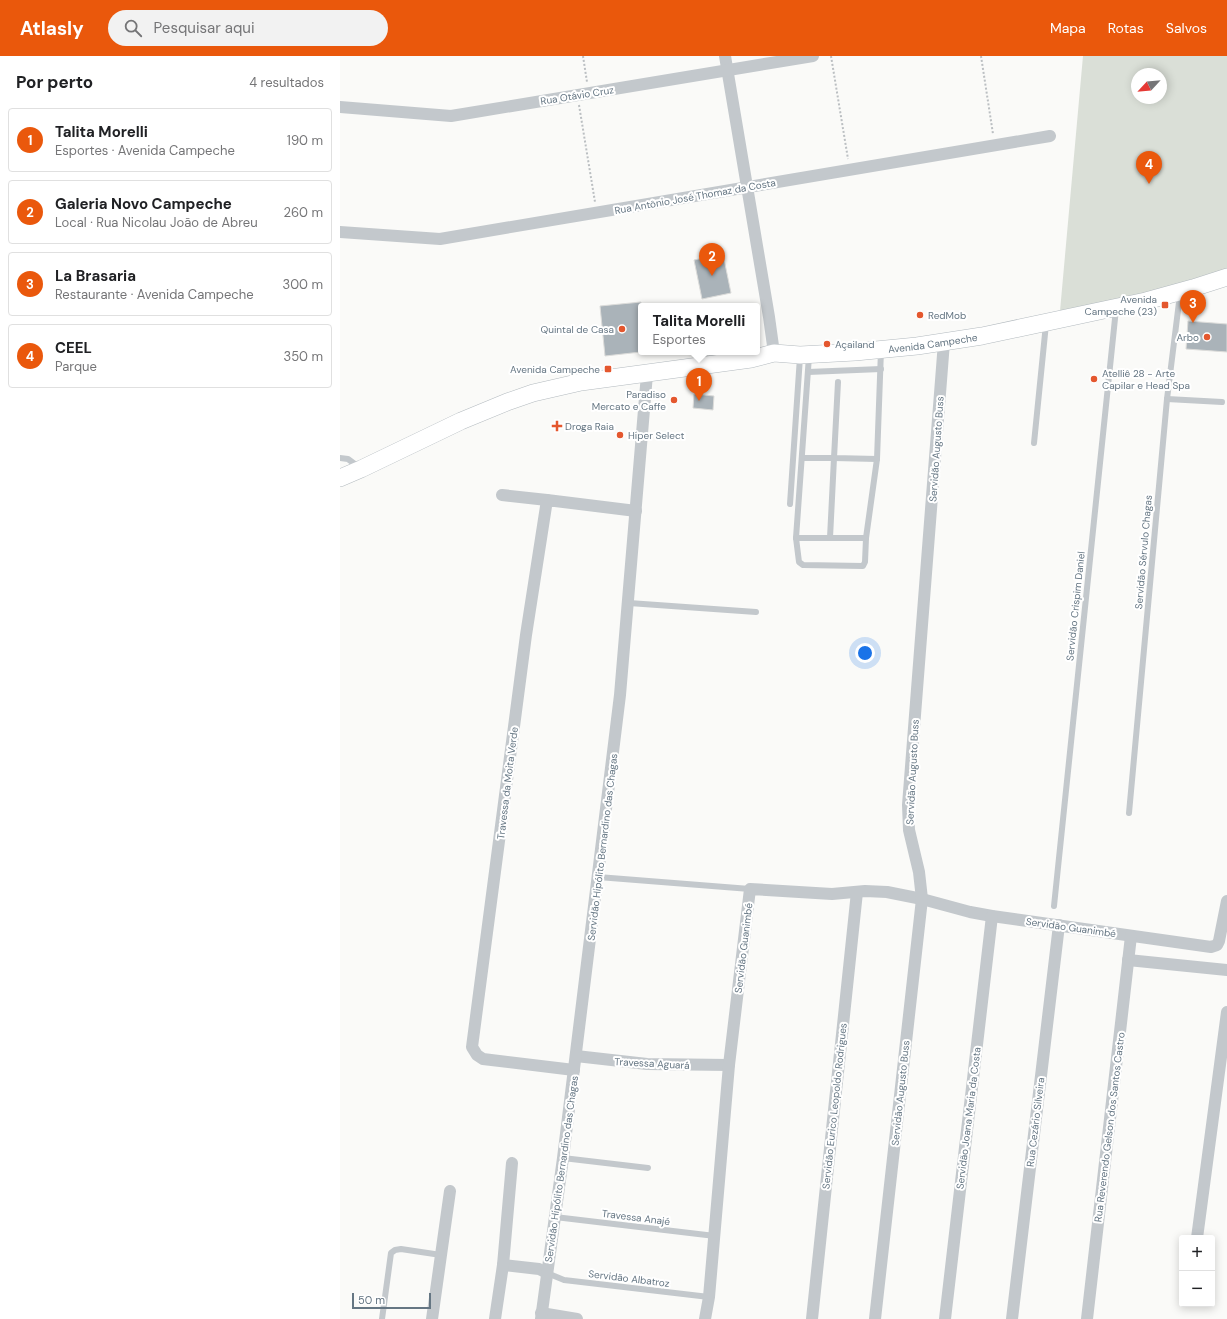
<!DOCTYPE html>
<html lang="pt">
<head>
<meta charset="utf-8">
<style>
  body { margin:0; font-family:"DM Sans",sans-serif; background:#f2f2f2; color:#202124 }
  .controls { position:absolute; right:12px; bottom:12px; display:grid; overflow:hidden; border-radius:4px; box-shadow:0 2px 10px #0003 }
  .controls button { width:36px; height:36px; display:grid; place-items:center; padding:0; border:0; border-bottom:1px solid #e0e0e0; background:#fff; color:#202124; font:20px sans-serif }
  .compass { position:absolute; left:791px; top:12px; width:36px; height:36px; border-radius:50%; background:#fff; box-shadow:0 2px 10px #0003; rotate:244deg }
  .scale { position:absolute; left:12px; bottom:10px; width:79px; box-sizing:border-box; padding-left:4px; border:2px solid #657683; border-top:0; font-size:11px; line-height:14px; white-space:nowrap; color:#657683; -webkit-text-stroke:3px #fff; paint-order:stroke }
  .you { position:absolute; left:525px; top:597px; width:14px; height:14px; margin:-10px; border:3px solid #fff; border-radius:50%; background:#1a73e8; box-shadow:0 0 0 6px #1a73e833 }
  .badge { display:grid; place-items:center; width:26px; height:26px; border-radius:50%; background:#ea580c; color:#fff; font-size:13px; font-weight:700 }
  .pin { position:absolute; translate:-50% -33px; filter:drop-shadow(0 1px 2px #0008) }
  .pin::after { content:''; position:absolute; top:21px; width:14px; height:12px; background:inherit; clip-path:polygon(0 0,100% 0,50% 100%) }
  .popup { position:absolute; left:298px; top:247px; width:122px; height:52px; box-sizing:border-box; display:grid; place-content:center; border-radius:4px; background:#fff; filter:drop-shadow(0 1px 3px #0005); font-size:13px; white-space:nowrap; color:#757577 }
  .popup b { font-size:15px; color:#202124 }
  .popup::after { content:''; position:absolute; left:50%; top:100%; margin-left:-8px; border:8px solid transparent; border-top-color:#fff }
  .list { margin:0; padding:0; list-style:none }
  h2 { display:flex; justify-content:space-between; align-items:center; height:52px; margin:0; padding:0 16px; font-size:17px }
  h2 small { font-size:13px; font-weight:400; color:#757577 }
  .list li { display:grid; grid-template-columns:26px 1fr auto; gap:12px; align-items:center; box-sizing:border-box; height:64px; margin:0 8px 8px; padding:0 8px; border:1px solid #e0e0e0; border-radius:4px }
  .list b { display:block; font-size:15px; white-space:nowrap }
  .list p { margin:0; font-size:13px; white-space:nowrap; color:#757577 }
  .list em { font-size:13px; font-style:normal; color:#757577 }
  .icon { flex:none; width:22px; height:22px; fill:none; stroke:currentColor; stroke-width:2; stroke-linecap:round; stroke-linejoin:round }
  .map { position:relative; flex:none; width:887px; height:1263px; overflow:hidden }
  header { display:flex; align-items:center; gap:24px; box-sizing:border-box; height:56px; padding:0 20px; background:#ea580c; color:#fff }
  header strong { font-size:19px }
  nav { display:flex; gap:22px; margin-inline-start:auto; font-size:14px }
  .search { width:280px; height:36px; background:#f2f2f2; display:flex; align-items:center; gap:10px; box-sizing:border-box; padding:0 14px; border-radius:22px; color:#757577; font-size:15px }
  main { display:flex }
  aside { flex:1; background:#fff }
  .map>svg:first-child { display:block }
  .green { fill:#dadfd7; fill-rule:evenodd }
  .building { fill:#aab3b9; stroke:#dcdcda }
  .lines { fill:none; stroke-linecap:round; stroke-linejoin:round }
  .secondary-casing { stroke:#b3babf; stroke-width:18 }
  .path { stroke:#bbbfc2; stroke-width:2; stroke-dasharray:2 2; stroke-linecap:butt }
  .lane { stroke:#c3c8cc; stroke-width:6 }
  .street { stroke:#c3c8cc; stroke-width:12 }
  .secondary { stroke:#fff; stroke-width:17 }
  .poi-dot { fill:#e4572e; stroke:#fff; stroke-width:1.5 }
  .labels { text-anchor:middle; stroke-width:4; stroke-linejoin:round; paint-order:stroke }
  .street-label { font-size:10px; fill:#657683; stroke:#fff }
  .poi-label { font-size:10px; fill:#657683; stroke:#fff; text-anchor:end }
</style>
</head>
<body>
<header>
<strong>Atlasly</strong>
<div class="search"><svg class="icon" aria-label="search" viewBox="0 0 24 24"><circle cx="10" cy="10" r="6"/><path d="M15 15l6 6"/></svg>Pesquisar aqui</div>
<nav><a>Mapa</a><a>Rotas</a><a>Salvos</a></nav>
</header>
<main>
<aside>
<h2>Por perto<small>4 resultados</small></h2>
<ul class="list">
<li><span class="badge">1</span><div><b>Talita Morelli</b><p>Esportes · Avenida Campeche</p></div><em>190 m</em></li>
<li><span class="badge">2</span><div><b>Galeria Novo Campeche</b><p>Local · Rua Nicolau João de Abreu</p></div><em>260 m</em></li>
<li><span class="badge">3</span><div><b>La Brasaria</b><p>Restaurante · Avenida Campeche</p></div><em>300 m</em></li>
<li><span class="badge">4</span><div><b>CEEL</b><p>Parque</p></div><em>350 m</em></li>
</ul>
</aside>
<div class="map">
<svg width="887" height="1263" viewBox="0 0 887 1263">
  <rect width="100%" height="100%" fill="#fafaf8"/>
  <!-- green -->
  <path class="green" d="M743,0H887V215L815,235L720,255ZM797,18H821V42H797Z"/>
  <!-- building -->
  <g class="building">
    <polygon points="383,198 391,237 362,243 354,204"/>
    <polygon points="301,246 301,296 265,300 260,250"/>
    <polygon points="848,265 887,268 887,296 846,293"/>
    <polygon points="354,338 374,340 373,354 353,352"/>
  </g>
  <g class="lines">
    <!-- secondary casing -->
    <g class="secondary-casing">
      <g id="secondary">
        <path id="s1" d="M0,422L21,413L121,365L167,346L193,337L241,326L411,303L434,297L460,299L515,296L577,290L642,280L806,245L853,232L887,221"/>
      </g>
    </g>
    <!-- path -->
    <g class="path">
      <polyline points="243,0 247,26"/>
      <polyline points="491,0 508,103"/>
      <polyline points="641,0 653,78"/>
      <polyline points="239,49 255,146"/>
    </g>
    <!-- lane -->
    <g class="lane">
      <polyline points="468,316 541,313"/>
      <polyline points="498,326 494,402 537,403"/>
      <polyline points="827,343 882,346"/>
      <polyline points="694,387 706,268"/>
      <polyline points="0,402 8,403 20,412"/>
      <polyline points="462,402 494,402 490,482 456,482 459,506 463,509 523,510 525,506 526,482 537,403 541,294"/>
      <polyline points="450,448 460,301"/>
      <polyline points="456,482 469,300"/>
      <polyline points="490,482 526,482"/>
      <polyline points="289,547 416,556"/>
      <polyline points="789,757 827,343 840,238"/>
      <polyline points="258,821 410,833"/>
      <polyline points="714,850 776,253"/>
      <polyline points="223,1102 308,1112"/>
      <polyline points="215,1161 375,1180"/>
      <polyline points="207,1217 224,1224 369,1241"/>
      <polyline points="42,1263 51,1197 55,1194 61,1193 101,1199"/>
    </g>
    <!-- street -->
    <g class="street">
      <polyline points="385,0 429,261 434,297"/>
      <polyline points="0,51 111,60 473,0"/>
      <polyline points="0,176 100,183 710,80"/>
      <polyline points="162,439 207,444"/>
      <polyline points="788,904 887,914"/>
      <polyline points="236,1000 307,1008 389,1009"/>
      <polyline points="234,1014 143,1003 137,999 132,991 186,579 207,444 296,455"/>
      <polyline points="857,1182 887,956"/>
      <polyline points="163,1209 199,1213 207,1217"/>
      <polyline points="201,1257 237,1263"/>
      <polyline points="92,1263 110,1135"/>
      <polyline points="155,1263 163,1209 172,1107"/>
      <polyline points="201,1263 223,1102 280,639 307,318"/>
      <polyline points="365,1263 369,1241 389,1009 410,833 492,838 525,835 547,836 582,843 630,856 652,860 871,891 877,889 879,885 887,845"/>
      <polyline points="472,1263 517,836"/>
      <polyline points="535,1263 582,843 579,816 569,774 568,749 604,286"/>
      <polyline points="605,1263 652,860"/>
      <polyline points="672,1263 719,869"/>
      <polyline points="747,1263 791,880"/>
    </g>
    <!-- secondary -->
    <use href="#secondary" class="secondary"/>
  </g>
  <!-- markers -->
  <g class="poi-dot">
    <rect x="821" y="245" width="8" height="8" rx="2"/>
    <circle cx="580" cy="259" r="4"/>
    <circle cx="282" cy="273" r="4"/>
    <circle cx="867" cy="281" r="4"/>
    <circle cx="487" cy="288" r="4"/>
    <rect x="264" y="309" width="8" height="8" rx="2"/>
    <circle cx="754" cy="323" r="4"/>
    <circle cx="334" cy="344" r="4"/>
    <path d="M215 364h4v4h4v4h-4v4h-4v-4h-4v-4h4z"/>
    <circle cx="280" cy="379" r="4"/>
  </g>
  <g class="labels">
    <!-- street labels -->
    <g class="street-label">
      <text transform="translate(237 39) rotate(-9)" y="4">Rua Otávio Cruz</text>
      <text transform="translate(355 140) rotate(-10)" y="4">Rua Antônio José Thomaz da Costa</text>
      <text dy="4" stroke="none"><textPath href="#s1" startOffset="615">Avenida Campeche</textPath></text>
      <text transform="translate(596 393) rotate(-86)" y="4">Servidão Augusto Buss</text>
      <text transform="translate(803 496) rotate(-85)" y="4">Servidão Sérvulo Chagas</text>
      <text transform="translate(735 550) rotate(-84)" y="4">Servidão Crispim Daniel</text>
      <text transform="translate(572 716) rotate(-87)" y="4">Servidão Augusto Buss</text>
      <text transform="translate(167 727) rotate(-83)" y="4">Travessa da Moita Verde</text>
      <text transform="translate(262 791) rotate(-83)" y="4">Servidão Hipólito Bernardino das Chagas</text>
      <text transform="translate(731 871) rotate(8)" y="4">Servidão Guanimbé</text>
      <text transform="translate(403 892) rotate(-83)" y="4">Servidão Guanimbé</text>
      <text transform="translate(312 1007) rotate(3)" y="4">Travessa Aguará</text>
      <text transform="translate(560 1037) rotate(-84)" y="4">Servidão Augusto Buss</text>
      <text transform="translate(494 1050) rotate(-84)" y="4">Servidão Eurico Leopoldo Rodrigues</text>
      <text transform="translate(628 1062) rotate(-83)" y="4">Servidão Joana Maria da Costa</text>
      <text transform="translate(695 1066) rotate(-83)" y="4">Rua Cezário Silveira</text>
      <text transform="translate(769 1071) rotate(-83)" y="4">Rua Reverendo Gelson dos Santos Castro</text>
      <text transform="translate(221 1113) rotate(-82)" y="4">Servidão Hipólito Bernardino das Chagas</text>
      <text transform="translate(296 1161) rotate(7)" y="4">Travessa Anajé</text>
      <text transform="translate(289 1222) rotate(7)" y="4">Servidão Albatroz</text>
    </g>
    <!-- poi labels -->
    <g class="poi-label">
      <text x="817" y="247">Avenida<tspan x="817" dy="12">Campeche (23)</tspan></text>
      <text x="588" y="263" text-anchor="start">RedMob</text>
      <text x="274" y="277">Quintal de Casa</text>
      <text x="859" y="285">Arbo</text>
      <text x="495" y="292" text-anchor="start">Açailand</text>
      <text x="260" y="317">Avenida Campeche</text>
      <text x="762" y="321" text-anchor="start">Atelliê 28 - Arte<tspan x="762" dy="12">Capilar e Head Spa</tspan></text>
      <text x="326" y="342">Paradiso<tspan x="326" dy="12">Mercato e Caffe</tspan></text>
      <text x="225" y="374" text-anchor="start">Droga Raia</text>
      <text x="288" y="383" text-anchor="start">Hiper Select</text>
    </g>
  </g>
</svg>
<div class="controls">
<button>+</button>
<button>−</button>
</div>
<svg class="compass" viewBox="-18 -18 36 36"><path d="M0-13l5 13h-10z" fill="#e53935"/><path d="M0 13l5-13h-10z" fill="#757577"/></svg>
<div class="scale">50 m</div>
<div class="you"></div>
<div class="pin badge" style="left:359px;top:345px">1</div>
<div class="popup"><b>Talita Morelli</b>Esportes</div>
<div class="pin badge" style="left:372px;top:220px">2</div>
<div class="pin badge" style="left:853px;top:267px">3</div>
<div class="pin badge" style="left:809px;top:128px">4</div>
</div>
</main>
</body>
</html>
